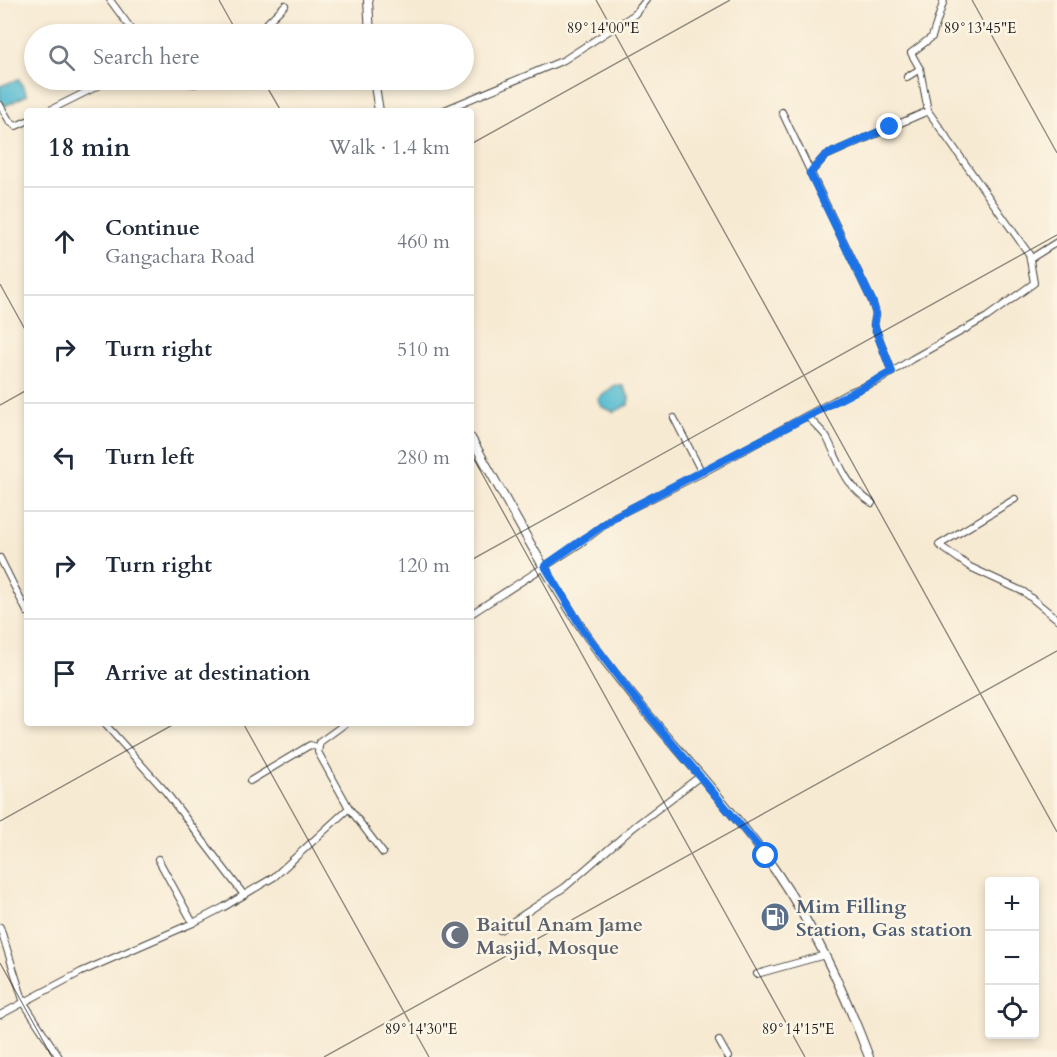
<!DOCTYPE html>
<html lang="en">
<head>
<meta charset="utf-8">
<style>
  body { margin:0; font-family:Cardo,serif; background:#f6f6f7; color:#1f2937 }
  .controls { position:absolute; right:18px; bottom:18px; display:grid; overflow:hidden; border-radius:6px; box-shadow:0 3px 9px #0003 }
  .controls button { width:54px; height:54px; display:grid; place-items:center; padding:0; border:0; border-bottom:2px solid #e0e1e3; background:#fff; color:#1f2937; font:30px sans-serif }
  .stop { position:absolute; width:18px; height:18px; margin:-14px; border:4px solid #1a73e8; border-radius:50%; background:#fff }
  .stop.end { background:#1a73e8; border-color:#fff; box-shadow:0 2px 6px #0008 }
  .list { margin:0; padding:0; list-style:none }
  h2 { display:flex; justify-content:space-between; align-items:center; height:78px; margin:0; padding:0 24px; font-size:26px }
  h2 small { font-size:20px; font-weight:400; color:#747a83 }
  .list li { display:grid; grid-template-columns:39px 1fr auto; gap:18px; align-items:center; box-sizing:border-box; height:108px; padding:0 24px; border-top:2px solid #e0e1e3 }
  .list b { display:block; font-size:22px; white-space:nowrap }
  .list p { margin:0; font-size:20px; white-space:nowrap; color:#747a83 }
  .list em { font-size:20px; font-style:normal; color:#747a83 }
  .icon { flex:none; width:33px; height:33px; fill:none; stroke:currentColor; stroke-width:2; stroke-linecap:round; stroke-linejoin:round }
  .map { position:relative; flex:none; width:1057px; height:1057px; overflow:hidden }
  .search { position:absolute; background:#fff; box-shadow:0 3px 9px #0003; left:24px; top:24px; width:450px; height:66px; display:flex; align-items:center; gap:15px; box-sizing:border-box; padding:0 21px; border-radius:33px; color:#747a83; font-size:22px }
  .panel { position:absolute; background:#fff; box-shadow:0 3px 9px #0003; left:24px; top:108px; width:450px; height:618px; border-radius:6px }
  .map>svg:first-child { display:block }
  .water { fill:#52bad0; stroke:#376b76; stroke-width:1.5 }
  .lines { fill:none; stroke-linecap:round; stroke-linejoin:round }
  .street-casing { stroke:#3d3b37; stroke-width:8 }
  .secondary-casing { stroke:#3d3b37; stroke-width:10 }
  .street { stroke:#fff; stroke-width:6 }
  .secondary { stroke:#fff; stroke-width:8 }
  .route { stroke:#1a73e8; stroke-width:8 }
  .ticks { fill:none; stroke:#1c1c1c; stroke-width:1.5; stroke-opacity:0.45 }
  .labels { text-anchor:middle; stroke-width:5; stroke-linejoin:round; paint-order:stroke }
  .service-label { font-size:20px; font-weight:bold; fill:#4e5e75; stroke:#fcf5e5; text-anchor:start }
  .worship-label { font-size:20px; font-weight:bold; fill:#5b616d; stroke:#fcf5e5; text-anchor:start }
  .ticks-label { font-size:15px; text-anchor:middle; fill:#1c1c1c; stroke:#fcf5e5; stroke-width:5; stroke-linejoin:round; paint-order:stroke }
</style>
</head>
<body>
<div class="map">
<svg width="1057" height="1057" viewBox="0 0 1057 1057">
  <rect width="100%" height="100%" fill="#fcf5e5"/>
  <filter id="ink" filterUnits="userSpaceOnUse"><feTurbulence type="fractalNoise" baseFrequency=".0167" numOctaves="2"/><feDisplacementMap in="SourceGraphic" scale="12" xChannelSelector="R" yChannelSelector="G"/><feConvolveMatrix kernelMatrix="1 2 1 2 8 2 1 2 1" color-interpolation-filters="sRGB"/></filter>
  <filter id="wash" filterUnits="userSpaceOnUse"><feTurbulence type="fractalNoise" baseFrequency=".008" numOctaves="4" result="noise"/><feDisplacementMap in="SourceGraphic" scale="24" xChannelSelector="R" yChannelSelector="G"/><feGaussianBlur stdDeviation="1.35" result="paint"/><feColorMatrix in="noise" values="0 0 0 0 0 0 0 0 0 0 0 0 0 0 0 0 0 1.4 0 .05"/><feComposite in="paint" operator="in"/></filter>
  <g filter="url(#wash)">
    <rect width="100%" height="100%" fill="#f7ead3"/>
    <!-- water -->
    <g class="water">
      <polygon points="19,79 27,95 5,106 0,100 0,86"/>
      <polygon points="615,385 623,386 629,397 628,405 614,412 602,407 598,399"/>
    </g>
  </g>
  <g filter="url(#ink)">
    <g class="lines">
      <!-- street casing -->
      <g class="street-casing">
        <g id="street">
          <polyline points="110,0 135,34"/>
          <polyline points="256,34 285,5"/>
          <polyline points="907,77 920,69 911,53 932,37 944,0"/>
          <polyline points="158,80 195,84 207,80"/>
          <polyline points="0,105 10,122 16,126 27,121"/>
          <polyline points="48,111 110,80"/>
          <polyline points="442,111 564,60 635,14 646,0"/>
          <polyline points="782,112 872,301 876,314 874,325 892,372"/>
          <polyline points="810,173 825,156 928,111"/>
          <polyline points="1030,259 1057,242"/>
          <path d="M807,416C813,423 822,430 827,438C842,467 843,483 872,503"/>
          <polyline points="674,418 702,473"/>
          <polyline points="1015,499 939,545 970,567 1024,592 1057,619"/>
          <polyline points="0,558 27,612"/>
          <polyline points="471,614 578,545 616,516 702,473 850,392 880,380 912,359 987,317 1034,283 1029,254 928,111 920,69"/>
          <polyline points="104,723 165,791 244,895"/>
          <polyline points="346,723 320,742 318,752 349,808 383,853"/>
          <polyline points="250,781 310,745 317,747"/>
          <polyline points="158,859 193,923 224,907 274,877 349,808"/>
          <polyline points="0,927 24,1003 59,1057"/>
          <polyline points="500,930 565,887 634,827 699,777"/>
          <polyline points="757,974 825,955"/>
          <polyline points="0,1015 81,972 193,923"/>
          <polyline points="719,1041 728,1057"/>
        </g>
      </g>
      <!-- secondary casing -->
      <g class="secondary-casing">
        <g id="secondary">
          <polyline points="368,0 370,34"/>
          <polyline points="374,80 379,111"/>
          <path d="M471,438C508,502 542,569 583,630C637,710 709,778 765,856C809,916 843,988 869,1057"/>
        </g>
      </g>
      <!-- street -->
      <use href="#street" class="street"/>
      <!-- secondary -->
      <use href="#secondary" class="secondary"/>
    </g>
  </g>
  <g class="lines" filter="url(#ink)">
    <!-- route -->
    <polyline class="route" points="766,856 628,690 583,630 545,566 616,516 892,372 874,325 876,314 872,301 810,173 825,156 890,127"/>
  </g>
  <!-- ticks -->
  <path class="ticks" d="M219,0L238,34M596,0L1057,832M972,0L1057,153M263,80L281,111M471,144L730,0M0,284L27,333M0,405L27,390M471,454L805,1057M471,560L1057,235M243,723L429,1057M0,821L176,723M0,963L52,1057M324,1057L1057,651"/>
  <!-- icons -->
  <defs>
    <g id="fuel-disc" transform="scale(1.5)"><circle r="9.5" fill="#5c6f8a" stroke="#fcf5e5"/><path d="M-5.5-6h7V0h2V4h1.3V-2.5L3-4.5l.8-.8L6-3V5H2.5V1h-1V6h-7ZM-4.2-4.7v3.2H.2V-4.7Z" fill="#fff"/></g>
    <g id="mosque-disc" transform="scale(1.5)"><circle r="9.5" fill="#6b7280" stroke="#fcf5e5"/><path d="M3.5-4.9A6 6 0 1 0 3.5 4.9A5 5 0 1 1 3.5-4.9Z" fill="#fff"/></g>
  </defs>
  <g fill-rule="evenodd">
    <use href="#fuel-disc" x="775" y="917"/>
    <use href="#mosque-disc" x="455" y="935"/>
  </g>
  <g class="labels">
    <!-- service labels -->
    <g class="service-label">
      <text x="796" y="913">Mim Filling<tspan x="796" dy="23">Station, Gas station</tspan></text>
    </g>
    <!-- worship labels -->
    <g class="worship-label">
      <text x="476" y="931">Baitul Anam Jame<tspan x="476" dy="23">Masjid, Mosque</tspan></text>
    </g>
  </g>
  <g class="ticks-label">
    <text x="603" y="33">89°14'00"E</text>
    <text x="980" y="33">89°13'45"E</text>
    <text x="421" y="1034">89°14'30"E</text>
    <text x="798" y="1034">89°14'15"E</text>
  </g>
</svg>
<div class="controls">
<button>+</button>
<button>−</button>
<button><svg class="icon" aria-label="locate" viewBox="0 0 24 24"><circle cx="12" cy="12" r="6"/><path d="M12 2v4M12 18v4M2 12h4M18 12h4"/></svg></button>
</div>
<div class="stop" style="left:766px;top:856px"></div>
<div class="stop end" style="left:890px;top:127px"></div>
<div class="search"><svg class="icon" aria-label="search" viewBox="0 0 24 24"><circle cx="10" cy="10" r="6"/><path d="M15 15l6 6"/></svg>Search here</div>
<section class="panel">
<h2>18 min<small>Walk · 1.4 km</small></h2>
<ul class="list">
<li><svg class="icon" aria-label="ahead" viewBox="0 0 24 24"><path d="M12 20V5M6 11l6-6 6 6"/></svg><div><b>Continue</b><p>Gangachara Road</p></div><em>460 m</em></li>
<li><svg class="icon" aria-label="right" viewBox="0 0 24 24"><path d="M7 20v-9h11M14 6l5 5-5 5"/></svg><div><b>Turn right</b></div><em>510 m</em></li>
<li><svg class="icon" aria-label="left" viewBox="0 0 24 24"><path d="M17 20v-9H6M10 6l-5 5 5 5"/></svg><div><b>Turn left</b></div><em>280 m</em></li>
<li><svg class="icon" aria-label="right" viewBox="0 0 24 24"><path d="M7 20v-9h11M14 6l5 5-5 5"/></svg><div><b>Turn right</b></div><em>120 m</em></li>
<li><svg class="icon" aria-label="arrive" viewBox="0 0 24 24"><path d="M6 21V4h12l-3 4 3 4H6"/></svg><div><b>Arrive at destination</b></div></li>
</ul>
</section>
</div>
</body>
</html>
